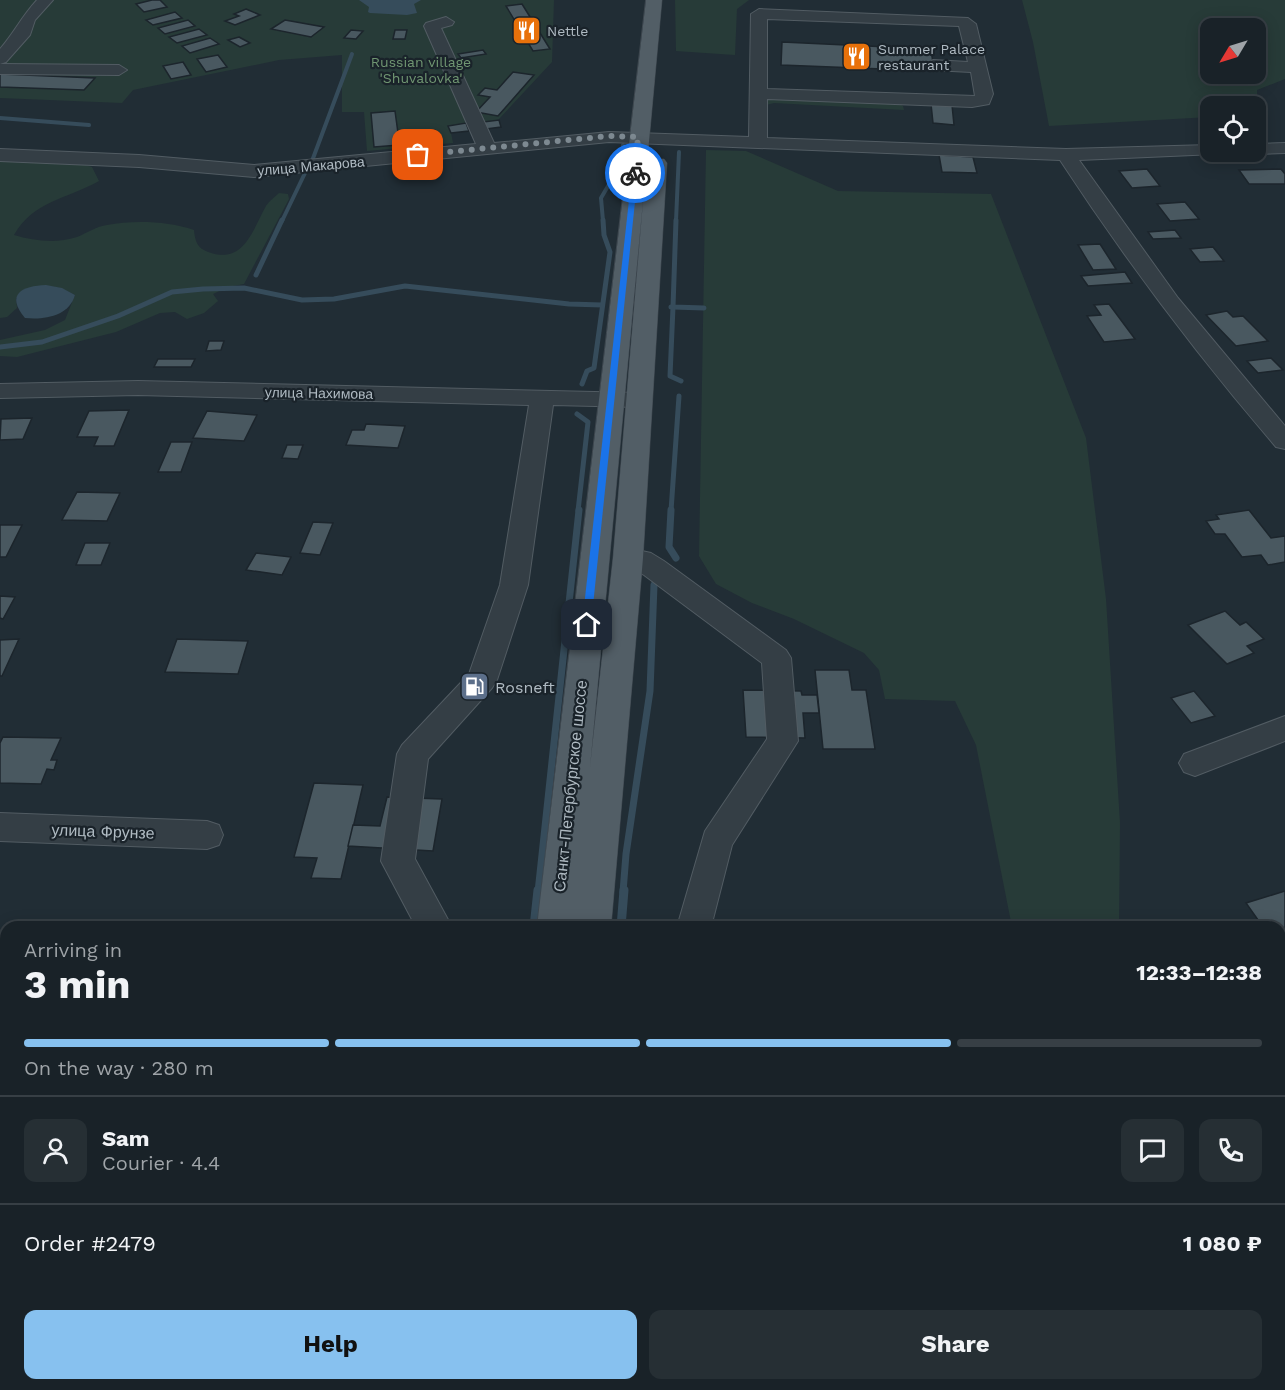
<!DOCTYPE html>
<meta charset="utf-8">
<style>
:root{--surface:#192228;--page:#262f34;--text:#f1f3f6;--muted:#9fa4a8;--line:#373f45;--accent:#87c1ef}
body{margin:0;font-family:"Work Sans",sans-serif;background:var(--page);color:var(--text);height:100vh;display:flex;flex-direction:column;font-size:22px;white-space:nowrap}
*{box-sizing:border-box;margin:0}
p{font-size:20px;color:var(--muted)}
.icon{flex:none;width:33px;height:33px;fill:none;stroke:currentColor;stroke-width:2;stroke-linecap:round;stroke-linejoin:round}
.map{position:relative;flex:1;overflow:hidden}
.panel{position:absolute;left:0px;top:921px;width:1286px;height:470px;display:flex;flex-direction:column;background:var(--surface);border-radius:18px 18px 0 0;box-shadow:0 3px 15px #0003,0 0 0 2px var(--line)}
.panel>*{flex:none}
.needle{width:39px;rotate:232deg}
.fabs{position:absolute;left:1200px;top:18px;display:grid;gap:12px}
.fabs a{display:grid;place-items:center;width:66px;height:66px;border-radius:12px;background:var(--surface);box-shadow:0 3px 15px #0003,0 0 0 2px var(--line);font-size:30px}
.pin{position:absolute;display:grid;place-items:center;width:51px;height:51px;color:#fff;margin:-26px;border-radius:12px;box-shadow:0 3px 9px #0006}
.courier{position:absolute;display:grid;place-items:center;width:60px;height:60px;margin:-30px;border:4px solid #1a73e8;border-radius:50%;background:#fff;color:#222;box-shadow:0 2px 8px #0007}
.summary em{font-style:normal;font-weight:700}
.summary div{display:flex;flex-direction:column-reverse}
.summary{display:flex;align-items:center;justify-content:space-between;height:102px;padding:0 24px}
h1{font-size:39px;font-weight:700;line-height:45px}
.bar{display:grid;grid-template-columns:repeat(4,1fr);gap:9px 6px;align-content:center;height:72px;padding:0 24px}
.bar i{height:8px;border-radius:4px;background:var(--line)}
.bar .active{background:var(--accent)}
.bar p{grid-column:span 4}
.line{display:flex;align-items:center;gap:15px;padding:0 24px;border-top:2px solid var(--line)}
.line div{flex:1}
.round{display:grid;place-items:center;flex:none;width:63px;height:63px;border-radius:12px;background:var(--page)}
.cta{display:flex;gap:12px;margin-top:auto;padding:12px 24px}
.cta a{flex:1;height:69px;border-radius:12px;background:var(--accent);color:#111;font-size:24px;font-weight:700;line-height:69px;text-align:center}
.cta a+a{background:var(--page);color:var(--text)}
.map>svg:first-child{display:block}
.green{fill:#273b38;fill-rule:evenodd}
.water{fill:#364c5b}
.lines{fill:none;stroke-linecap:round;stroke-linejoin:round}
.stream-far3{stroke:#364c5b;stroke-width:4}
.stream-far2{stroke:#364c5b;stroke-width:5}
.stream-far1{stroke:#364c5b;stroke-width:7}
.stream{stroke:#364c5b;stroke-width:9}
.building{fill:#495860;stroke:#1c252c;stroke-width:1.5}
.minor-casing{stroke:#525c63;stroke-width:2}
.major-casing{stroke:#3e474f;stroke-width:1}
.minor{fill:#343e45;fill-rule:evenodd}
.major{fill:#525e66;fill-rule:evenodd}
.route{fill:#1a73e8}
.done{stroke:#7d8991;stroke-width:6;stroke-dasharray:0 10.8}
.labels{text-anchor:middle;stroke-width:4.5;stroke-linejoin:round;paint-order:stroke}
.far-poi-label{font-size:14px;fill:#afbac2;stroke:#1a232a;text-anchor:start}
.far-park-label{font-size:14px;fill:#709672;stroke:#1a232a}
.far-street-label{font-size:14px;fill:#afbac2;stroke:#1a232a}
.poi-label{font-size:16px;fill:#afbac2;stroke:#1a232a;text-anchor:start}
.street-label{font-size:16px;fill:#afbac2;stroke:#1a232a}
</style>
<div class="map">
<svg width="1285" height="1390" viewBox="0 0 1285 1390">
<rect width="100%" height="100%" fill="#212d35"/>
<g class="green">
<polygon points="0,0 554,0 552,62 499,119 501,127 451,133 453,143 367,151 364,112 342,112 342,55 279,60 133,90 122,103 0,98"/>
<polygon points="675,0 749,0 737,9 735,55 676,51"/>
<path d="M 1022,0 L 1285,0 L 1285,79 L 1257,90 L 1257,114 L 1256,106 L 1210,106 L 1210,117 L 1049,126 L 1033,42 ZM 1210,28 L 1256,28 L 1256,74 L 1210,74 Z"/>
<polygon points="769,99 900,104 903,106 904,110 774,103 766,105 766,100"/>
<polygon points="706,150 746,151 838,191 991,194 1086,438 1106,599 1120,823 1119,927 1012,927 976,745 955,701 885,699 879,670 864,653 794,619 752,603 716,584 699,556"/>
<path d="M 0,158 L 79,163 L 92,167 L 99,181 C 67,199 33,201 14,235 C 34,241 56,244 77,237 C 87,233 97,226 107,225 C 134,220 168,221 194,230 C 195,241 197,248 208,252 C 244,265 252,231 266,206 C 269,201 275,197 279,193 L 288,194 L 289,199 L 244,284 L 228,287 L 213,294 L 218,301 L 204,313 L 187,319 L 175,312 L 160,313 L 116,332 L 17,357 L 0,356 L 0,340 L 45,330 L 65,320 L 75,295 C 49,280 41,287 16,298 L 17,308 L 7,317 L 0,318 Z"/>
</g>
<g class="water">
<polygon points="359,0 421,0 414,4 417,13 407,15 370,13 368,12 369,7"/>
<path d="M 46,285 L 62,288 L 75,295 C 69,316 45,320 25,318 C 5,294 22,286 46,285 Z"/>
</g>
<g class="lines">
<g class="stream-far3">
<polyline points="0,118 89,125"/>
<polyline points="312,161 352,54"/>
<polyline points="282,221 305,173"/>
<polyline points="603,221 601,198 621,164 623,145"/>
<polyline points="676,221 679,152"/>
</g>
<g class="stream-far2">
<polyline points="676,220 673,307 704,308"/>
<polyline points="256,275 282,220"/>
<polyline points="671,307 673,307 670,376 681,381"/>
<polyline points="0,347 42,342 118,316 172,292 203,289 244,288 302,300 334,299 405,286 569,304 602,305"/>
<polyline points="582,384 587,371 594,368 610,252 604,235 603,220"/>
<polyline points="577,414 588,422 578,511"/>
<polyline points="671,511 679,396"/>
</g>
<g class="stream-far1">
<polyline points="671,510 669,547 676,558"/>
<polyline points="538,892 579,510"/>
<polyline points="623,892 626,854 650,691 654,585"/>
</g>
<g class="stream">
<polyline points="534,927 538,890"/>
<polyline points="621,927 624,890"/>
<polyline points="0,1039 6,1043"/>
</g>
</g>
<g class="building">
<polygon points="152,0 160,0 167,7 144,12 136,4"/>
<polygon points="522,4 550,49 533,51 506,6"/>
<polygon points="246,9 260,15 235,25 225,21 239,16 234,14"/>
<polygon points="175,12 182,18 153,25 146,20"/>
<polygon points="188,20 195,26 165,34 158,28"/>
<polygon points="285,20 324,27 311,37 271,29"/>
<polygon points="199,29 207,35 177,43 169,37"/>
<polygon points="351,30 363,31 356,39 344,38"/>
<polygon points="395,30 407,30 405,39 393,39"/>
<polygon points="239,37 250,43 240,47 228,40"/>
<polygon points="210,38 219,44 190,53 182,46"/>
<polygon points="782,42 931,49 934,71 781,65"/>
<polygon points="483,50 486,54 461,58 458,54"/>
<polygon points="218,55 227,67 206,72 197,59"/>
<polygon points="183,62 191,75 171,79 163,66"/>
<polygon points="513,72 534,75 498,116 476,112 490,97 478,95 485,88 497,90"/>
<polygon points="0,74 95,78 84,90 0,87"/>
<polygon points="931,104 952,105 954,125 933,123"/>
<polygon points="395,111 398,133 435,130 437,142 374,147 371,113"/>
<polygon points="499,120 501,127 486,129 483,122"/>
<polygon points="466,123 469,131 451,133 448,126"/>
<polygon points="939,155 973,157 977,173 942,172"/>
<polygon points="1147,169 1160,186 1132,188 1119,171"/>
<polygon points="1281,169 1285,174 1285,184 1249,184 1239,170"/>
<polygon points="1185,202 1199,219 1170,221 1157,204"/>
<polygon points="1175,230 1181,238 1153,239 1148,232"/>
<polygon points="1100,244 1116,269 1093,270 1078,245"/>
<polygon points="1213,247 1224,261 1200,262 1190,249"/>
<polygon points="1125,272 1132,283 1088,286 1081,276"/>
<polygon points="1109,304 1135,339 1104,342 1087,316 1101,315 1094,305"/>
<polygon points="1227,311 1233,317 1243,316 1268,341 1236,346 1206,315"/>
<polygon points="209,341 224,341 221,350 206,351"/>
<polygon points="1271,358 1283,370 1258,373 1247,361"/>
<polygon points="158,359 195,359 191,367 154,367"/>
<polygon points="129,410 114,446 94,446 98,437 77,437 89,411"/>
<polygon points="207,411 257,415 244,441 193,438"/>
<polygon points="32,418 23,439 0,440 1,419"/>
<polygon points="366,424 405,426 398,448 346,445 352,430 364,430"/>
<polygon points="171,442 192,442 181,472 158,472"/>
<polygon points="287,445 303,445 298,459 282,458"/>
<polygon points="77,492 120,493 107,521 62,520"/>
<polygon points="1249,510 1271,538 1285,536 1285,562 1268,565 1261,555 1242,557 1225,534 1215,534 1206,521 1219,519 1216,515"/>
<polygon points="313,522 333,523 320,555 300,553"/>
<polygon points="0,525 22,525 6,557 0,557"/>
<polygon points="85,543 110,543 101,565 76,565"/>
<polygon points="256,553 291,557 282,575 246,570"/>
<polygon points="0,596 15,597 3,619 0,618"/>
<polygon points="1225,611 1240,625 1246,622 1264,639 1247,646 1254,653 1227,664 1188,625"/>
<polygon points="19,639 2,676 0,676 0,640"/>
<polygon points="177,639 248,641 238,674 165,672"/>
<polygon points="815,670 849,670 852,690 866,690 875,749 823,749"/>
<polygon points="743,690 801,691 802,695 817,695 819,713 803,713 805,738 746,737"/>
<polygon points="1194,691 1215,716 1191,723 1171,698"/>
<polygon points="3,737 61,738 51,760 57,760 54,770 47,769 41,784 0,783 0,743"/>
<polygon points="314,783 363,785 341,879 311,878 317,858 294,857"/>
<polygon points="387,797 442,799 433,851 348,846 353,825 380,826"/>
<polygon points="1285,891 1285,945 1280,947 1280,927 1263,927 1246,903"/>
<polygon points="788,1384 1005,1384 1006,1390 789,1390"/>
</g>
<g class="lines">
<defs>
<g id="minor">
<path d="M 37,0 L 53,0 L 35,20 L 30,35 L 6,62 L 0,64 L 0,49 C 14,33 22,16 37,0 Z"/>
<path d="M 759,9 L 968,18 L 976,24 L 993,94 L 989,104 L 972,107 L 767,99 L 767,138 L 1066,149 L 1210,145 L 1210,152 L 1218,152 L 1216,154 L 1079,160 L 1178,298 L 1285,426 L 1285,449 L 1276,447 C 1198,356 1126,261 1060,160 L 609,142 L 254,177 L 139,167 L 0,161 L 0,149 L 139,155 L 254,165 L 476,144 L 424,26 L 426,23 L 446,17 L 454,22 L 452,25 L 441,28 L 494,143 L 609,132 L 749,137 L 751,14 ZM 767,19 L 959,26 L 968,62 L 933,60 L 925,65 L 933,70 L 971,72 L 975,96 L 767,89 Z"/>
<polygon points="0,64 119,65 127,70 119,75 0,74"/>
<polygon points="1285,143 1285,153 1256,154 1249,152 1256,152 1256,144"/>
<polygon points="138,381 638,393 646,395 650,400 646,405 638,407 553,405 528,585 497,680 492,688 428,759 415,859 452,927 416,927 381,861 397,754 402,745 469,674 500,585 529,405 138,395 0,398 0,384"/>
<polygon points="628,548 651,553 664,561 786,650 791,658 798,741 732,845 711,927 677,927 705,831 767,739 762,663 644,575 634,569 618,565 614,558 618,551"/>
<polygon points="1285,716 1285,741 1195,776 1184,772 1179,763 1184,754"/>
<polygon points="0,813 207,821 219,825 223,835 219,845 207,849 0,841"/>
<rect x="647" y="1384" width="44" height="6"/>
</g>
<g id="major">
<path d="M 646,0 L 662,0 L 647,163 L 650,159 L 664,159 L 667,163 L 643,558 L 611,927 L 537,927 ZM 644,190 L 613,558 L 590,767 Z"/>
<polygon points="483,1384 572,1384 572,1390 482,1390"/>
</g>
</defs>
<use href="#minor" class="minor-casing"/>
<use href="#major" class="major-casing"/>
<use href="#minor" class="minor"/>
<use href="#major" class="major"/>
</g>
<polygon class="route" points="635,171 638,173 591,625 587,629 582,625 632,173"/>
<g class="lines">
<polyline class="done" points="418,155 609,136 638,137 635,173"/>
</g>
<defs>
<symbol id="restaurant-square" viewBox="-11 -11 22 22"><rect x="-9" y="-9" width="18" height="18" rx="4" fill="#e8710a" stroke="#1a232a"/><path d="M-5-6h1v4h1v-4h1v4h1v-4h1v5L-1.5 .5V6h-2V.5L-5-1ZM5-6V6H3V1.5H1.5Q1.5-4 5-6Z" fill="#fff"/></symbol>
<symbol id="fuel-square" viewBox="-11 -11 22 22"><rect x="-9" y="-9" width="18" height="18" rx="4" fill="#5c6f8a" stroke="#1a232a"/><path d="M-5.5-6h7V0h2V4h1.3V-2.5L3-4.5l.8-.8L6-3V5H2.5V1h-1V6h-7ZM-4.2-4.7v3.2H.2V-4.7Z" fill="#fff"/></symbol>
</defs>
<g fill-rule="evenodd">
<use href="#restaurant-square" x="510" y="14" width="33" height="33"/>
<use href="#restaurant-square" x="840" y="40" width="33" height="33"/>
<use href="#fuel-square" x="458" y="670" width="33" height="33"/>
</g>
<g class="labels">
<g class="far-poi-label">
<text x="547" y="36">Nettle</text>
<text x="878" y="54">Summer Palace<tspan x="878" dy="16">restaurant</tspan></text>
</g>
<g class="far-park-label">
<text x="421" y="67">Russian village<tspan x="421" dy="16">'Shuvalovka'</tspan></text>
</g>
<g class="far-street-label">
<text transform="translate(311 166) rotate(-5)" y="5">улица Макарова</text>
<text transform="translate(319 393) rotate(1)" y="5">улица Нахимова</text>
</g>
<g class="poi-label">
<text x="495" y="693">Rosneft</text>
</g>
<g class="street-label">
<text transform="translate(570 786) rotate(-84)" y="6">Санкт-Петербургское шоссе</text>
<text transform="translate(103 831) rotate(2)" y="6">улица Фрунзе</text>
</g>
</g>
</svg>
<div class="fabs">
<a><svg class="needle" viewBox="-14 -14 28 28"><path d="M0-13l5 13h-10z" fill="#e53935"/><path d="M0 13l5-13h-10z" fill="#9fa4a8"/></svg></a>
<a><svg class="icon" aria-label="locate" viewBox="0 0 24 24"><circle cx="12" cy="12" r="6"/><path d="M12 2v4M12 18v4M2 12h4M18 12h4"/></svg></a>
</div>
<div class="pin" style="left:418px;top:155px;background:#ea580c"><svg class="icon" aria-label="bag" viewBox="0 0 24 24"><path d="M5 8h14l-1 12H6zM9 8a3 3 0 0 1 6 0"/></svg></div>
<div class="pin" style="left:587px;top:625px;background:#1f2937"><svg class="icon" aria-label="home" viewBox="0 0 24 24"><path d="M3 11l9-7 9 7M6 9v11h12V9"/></svg></div>
<div class="courier" style="left:635px;top:173px"><svg class="icon" aria-label="bike" viewBox="0 0 24 24"><circle cx="6" cy="16" r="4"/><circle cx="18" cy="16" r="4"/><path d="M6 16l4-8h5l3 8M10 8l3 8H6M13 5h3"/></svg></div>
<section class="panel">
<div class="summary"><div><h1>3 min</h1><p>Arriving in</p></div><em>12:33–12:38</em></div>
<div class="bar"><i class="active"></i><i class="active"></i><i class="active"></i><i></i><p>On the way · 280 m</p></div>
<div class="line" style="height:108px"><a class="round"><svg class="icon" aria-label="person" viewBox="0 0 24 24"><circle cx="12" cy="8" r="4"/><path d="M4 21q1-7 8-7t8 7"/></svg></a><div><b>Sam</b><p>Courier · 4.4</p></div><a class="round"><svg class="icon" aria-label="chat" viewBox="0 0 24 24"><path d="M4 5h16v11H9l-5 4z"/></svg></a><a class="round"><svg class="icon" aria-label="phone" viewBox="0 0 24 24"><path d="M5 4h4l2 5-3 2q2 4 5 5l2-3 5 2v4C11 20 4 13 5 4z"/></svg></a></div>
<div class="line" style="height:78px"><div>Order #2479</div><b>1 080 ₽</b></div>
<div class="cta"><a>Help</a><a>Share</a></div>
</section>
</div>
